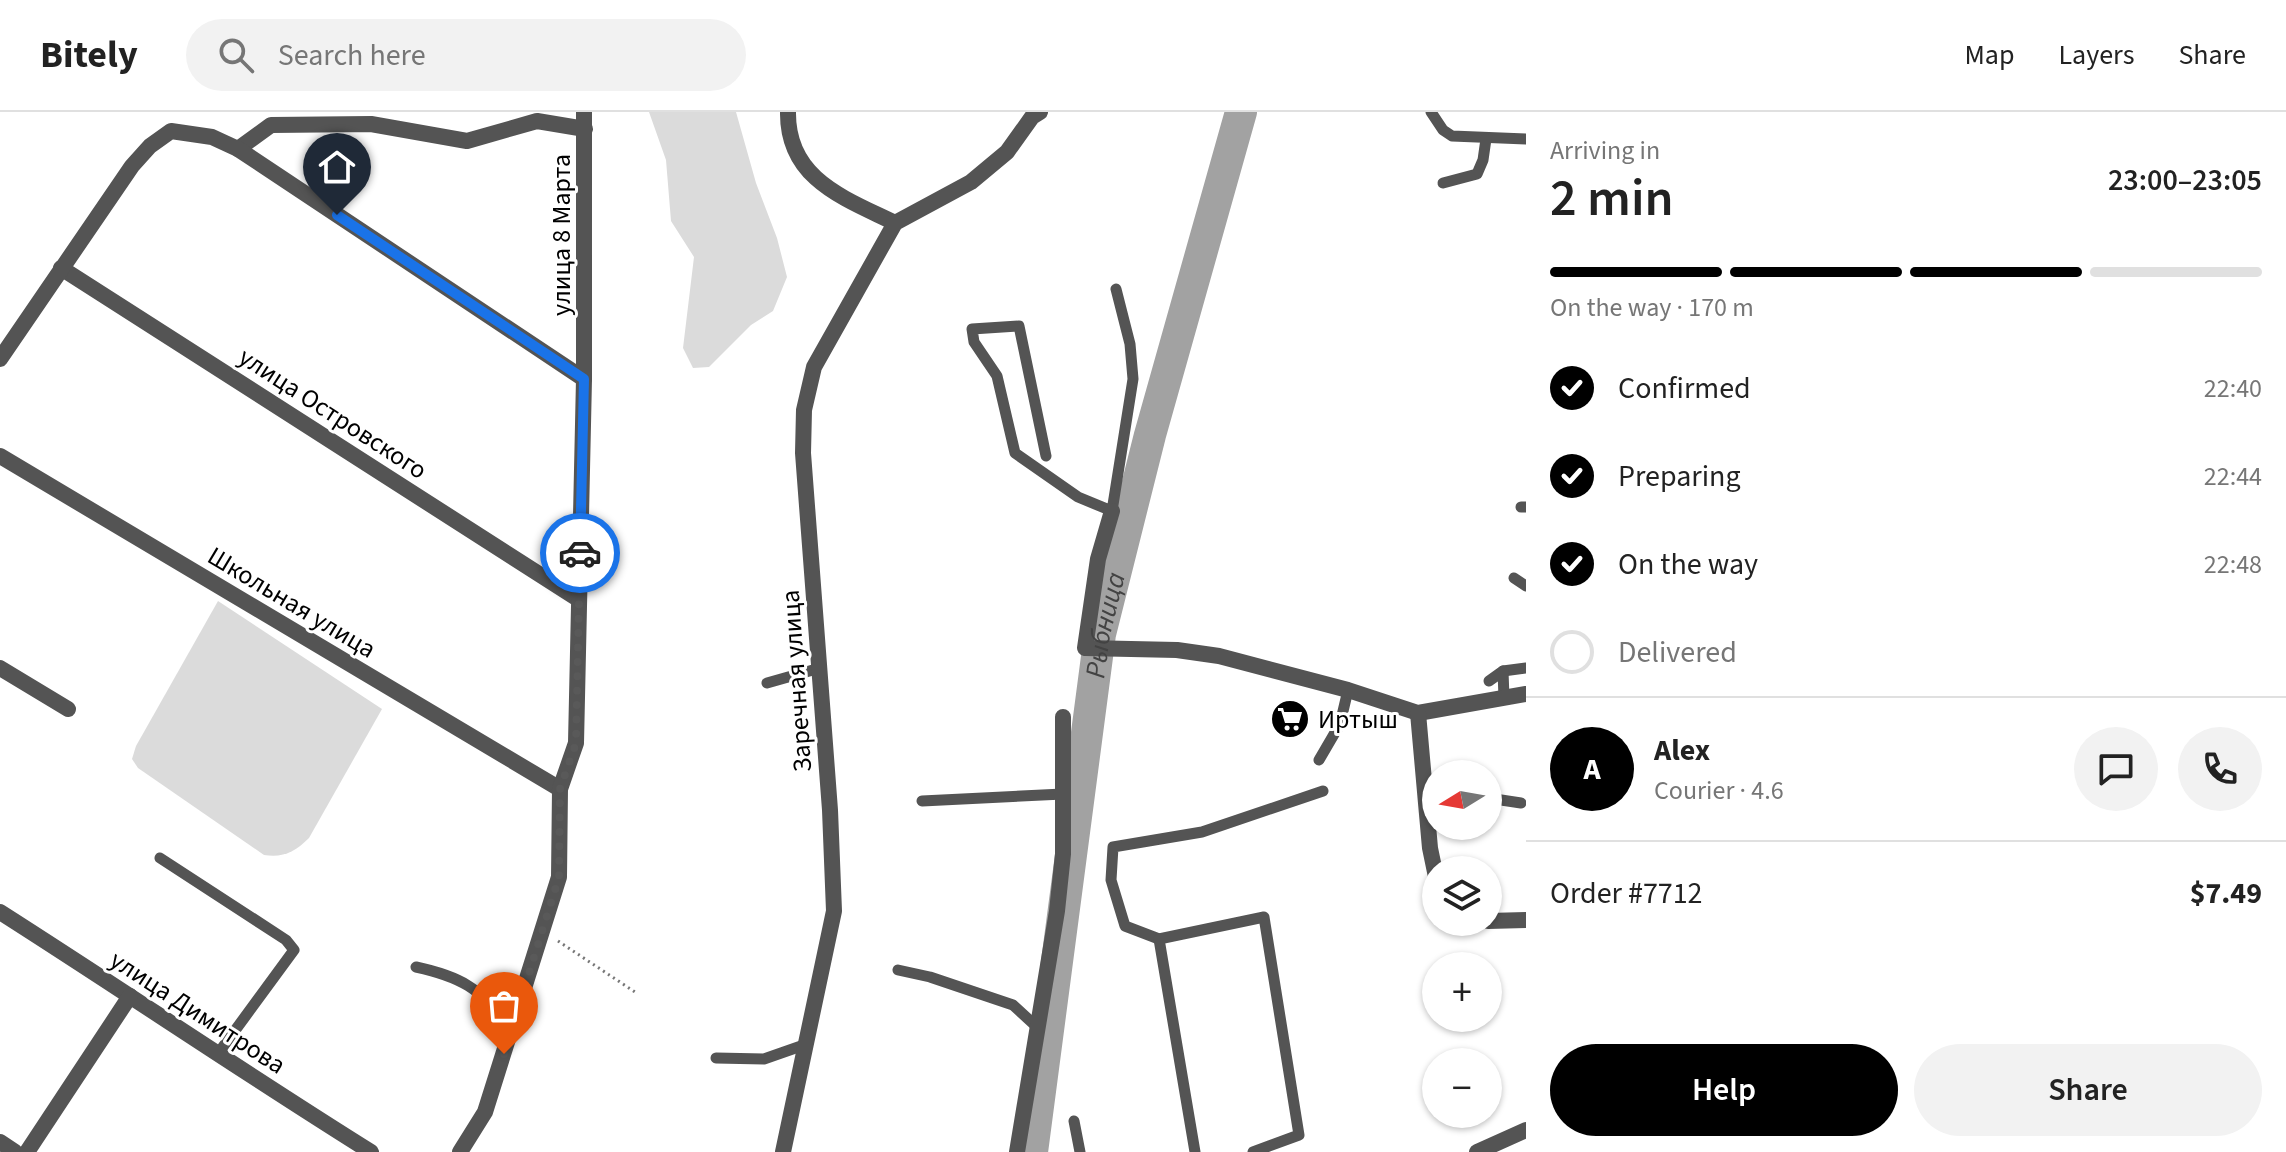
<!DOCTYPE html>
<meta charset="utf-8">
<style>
:root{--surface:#fff;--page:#f2f2f2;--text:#222;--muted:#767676;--line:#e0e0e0;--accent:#000}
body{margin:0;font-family:"Source Sans 3",sans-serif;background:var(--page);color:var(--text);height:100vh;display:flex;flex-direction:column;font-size:30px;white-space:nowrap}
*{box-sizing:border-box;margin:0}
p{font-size:26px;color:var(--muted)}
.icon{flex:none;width:44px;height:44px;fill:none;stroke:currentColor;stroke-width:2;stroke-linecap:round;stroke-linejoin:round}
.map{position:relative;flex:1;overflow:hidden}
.details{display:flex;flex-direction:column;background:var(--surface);width:760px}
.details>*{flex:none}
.needle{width:52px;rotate:259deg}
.controls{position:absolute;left:1422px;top:648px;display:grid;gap:16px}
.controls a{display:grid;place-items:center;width:80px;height:80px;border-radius:50%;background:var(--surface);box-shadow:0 2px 6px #0004;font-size:40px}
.pin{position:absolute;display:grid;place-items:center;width:68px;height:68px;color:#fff;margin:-82px -34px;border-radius:50% 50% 50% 0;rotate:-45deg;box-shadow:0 0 8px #0007}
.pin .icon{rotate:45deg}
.courier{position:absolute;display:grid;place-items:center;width:80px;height:80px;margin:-40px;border:6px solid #1a73e8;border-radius:50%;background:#fff;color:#222;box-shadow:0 2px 10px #0007}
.head em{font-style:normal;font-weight:600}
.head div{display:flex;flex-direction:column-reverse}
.head{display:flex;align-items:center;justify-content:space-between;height:136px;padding:0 24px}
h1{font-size:52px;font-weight:600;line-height:60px}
.bar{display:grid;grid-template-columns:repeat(4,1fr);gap:12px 8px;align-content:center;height:96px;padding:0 24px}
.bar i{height:10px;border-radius:6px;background:var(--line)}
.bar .active{background:var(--accent)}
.bar p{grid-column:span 4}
.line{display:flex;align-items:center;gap:20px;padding:0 24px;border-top:2px solid var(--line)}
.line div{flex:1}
.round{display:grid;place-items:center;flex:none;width:84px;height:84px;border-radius:42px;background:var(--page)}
ol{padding:0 24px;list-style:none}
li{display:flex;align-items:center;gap:24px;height:88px}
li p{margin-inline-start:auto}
li .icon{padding:8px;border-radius:50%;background:var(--accent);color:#fff;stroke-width:4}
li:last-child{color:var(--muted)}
li i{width:44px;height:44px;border:4px solid var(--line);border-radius:50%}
.action{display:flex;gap:16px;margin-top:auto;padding:16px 24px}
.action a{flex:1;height:92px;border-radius:48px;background:var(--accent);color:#fff;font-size:32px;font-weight:600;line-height:92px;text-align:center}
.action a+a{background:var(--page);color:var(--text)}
header{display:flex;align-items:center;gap:48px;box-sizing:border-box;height:112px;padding:0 40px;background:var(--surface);border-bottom:2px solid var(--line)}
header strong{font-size:38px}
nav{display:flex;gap:44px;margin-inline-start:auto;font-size:28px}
.search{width:560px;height:72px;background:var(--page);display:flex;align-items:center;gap:20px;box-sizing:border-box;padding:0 28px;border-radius:44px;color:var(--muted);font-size:30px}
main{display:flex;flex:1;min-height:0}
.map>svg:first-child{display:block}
.green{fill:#dbdbdb}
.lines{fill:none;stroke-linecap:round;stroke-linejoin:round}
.river{stroke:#a2a2a2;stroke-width:32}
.path{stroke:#767676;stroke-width:3;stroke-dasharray:2 4;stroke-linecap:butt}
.lane{stroke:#545454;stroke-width:11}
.street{stroke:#545454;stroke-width:16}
.done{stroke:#595959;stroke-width:8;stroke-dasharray:0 14.4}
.route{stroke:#1a73e8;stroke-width:10}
.labels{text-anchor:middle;stroke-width:6;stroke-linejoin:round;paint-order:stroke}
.street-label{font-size:26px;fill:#000;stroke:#fff}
.poi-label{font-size:26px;fill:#000;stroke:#fff;text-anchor:start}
.water-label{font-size:28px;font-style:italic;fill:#434343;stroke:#fff}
</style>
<header>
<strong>Bitely</strong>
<div class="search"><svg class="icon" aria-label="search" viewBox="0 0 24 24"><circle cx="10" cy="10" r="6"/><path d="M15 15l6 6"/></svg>Search here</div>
<nav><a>Map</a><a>Layers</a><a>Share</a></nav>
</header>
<main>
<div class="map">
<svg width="1526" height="1040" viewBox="0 0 1526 1040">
<rect width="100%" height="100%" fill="#fff"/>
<g class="green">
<polygon points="649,0 736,0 756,71 777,126 787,165 773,199 751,213 709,255 693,256 683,236 694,145 671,109 666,48"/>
<path d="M 218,489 L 382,597 L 309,726 C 295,740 283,746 264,743 L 138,656 L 132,647 L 136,634 Z"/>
</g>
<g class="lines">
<path class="river" id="s1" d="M 1032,1040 L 1100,522 L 1150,323 L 1241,0"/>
<polyline class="path" points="558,829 635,880"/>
<g class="lane">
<polyline points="1431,0 1443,18 1452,24 1526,27"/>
<polyline points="1443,71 1477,62 1483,48 1486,27"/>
<polyline points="1046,344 1019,214 972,217 974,230 997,264 1015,341 1078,385 1112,399 1133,267 1130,232 1116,177"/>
<polyline points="1521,395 1526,395"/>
<polyline points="1514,466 1526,474"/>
<polyline points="1503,559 1526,556"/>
<polyline points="1489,569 1503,559 1504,586"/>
<polyline points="767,571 820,556"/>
<polyline points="1319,648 1340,612 1348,578"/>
<polyline points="1488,686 1521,691"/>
<polyline points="922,689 1063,682"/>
<polyline points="160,746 286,828 294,838 217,943"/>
<polyline points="1159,827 1125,814 1111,768 1113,735 1202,720 1323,679"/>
<path d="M 416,855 C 467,866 477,878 513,913"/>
<polyline points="898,858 930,865 1013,893 1038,916"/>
<polyline points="716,946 764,947 804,933"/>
<polyline points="1074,1009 1080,1040"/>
<polyline points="1195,1040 1159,827 1264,805 1299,1023 1253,1040"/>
</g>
<g class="street">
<path d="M 788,0 C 787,67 844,86 895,111"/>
<polyline points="238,37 271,13 371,12 467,29 537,9 585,17"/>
<polyline points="61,156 578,487"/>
<polyline points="0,247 132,54 150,34 171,19 212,25 238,37 584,267"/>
<polyline points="0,344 560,677"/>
<polyline points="1112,399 1098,447 1085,536 1177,538 1219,544 1348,578 1418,601 1526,582"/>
<polyline points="0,556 68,597"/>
<polyline points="1418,601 1430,736 1436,765"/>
<path d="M 0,800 C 124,879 246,962 371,1040"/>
<polyline points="1488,809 1526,808"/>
<polyline points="0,1030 15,1040"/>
<polyline points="27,1040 130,884"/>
<polyline points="460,1040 485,1000 559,765 560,677 576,631 584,267 584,0"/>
<polyline points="783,1040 834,799 830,698 803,341 804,298 814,255 895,111 971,70 1007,40 1032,5 1040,0"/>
<polyline points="1017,1040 1057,799 1063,742 1063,605"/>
<polyline points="1477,1040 1526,1018"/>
</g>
</g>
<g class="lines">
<polyline class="done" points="504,942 559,765 560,677 576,631 580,441"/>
<polyline class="route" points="337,103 584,267 580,441"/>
</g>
<defs>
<symbol id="supermarket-disc" viewBox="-11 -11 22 22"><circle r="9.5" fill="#000" stroke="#fff"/><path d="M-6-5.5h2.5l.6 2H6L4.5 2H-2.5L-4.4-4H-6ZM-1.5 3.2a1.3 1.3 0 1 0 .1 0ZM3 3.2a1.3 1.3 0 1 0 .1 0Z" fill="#fff"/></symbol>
</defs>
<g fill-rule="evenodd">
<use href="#supermarket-disc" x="1268" y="585" width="44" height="44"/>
</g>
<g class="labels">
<g class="street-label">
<text transform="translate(561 123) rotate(-90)" y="9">улица 8 Марта</text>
<text transform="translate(333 301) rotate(33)" y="9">улица Островского</text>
<text transform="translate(292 490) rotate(31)" y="9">Школьная улица</text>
<text transform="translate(796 569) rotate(-94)" y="9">Заречная улица</text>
<text transform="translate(198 900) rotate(33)" y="9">улица Димитрова</text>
</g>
<g class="poi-label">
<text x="1318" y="616">Иртыш</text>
</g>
<g class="water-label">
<text dy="10" stroke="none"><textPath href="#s1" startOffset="532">Рыбница</textPath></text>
</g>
</g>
</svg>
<div class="controls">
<a><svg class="needle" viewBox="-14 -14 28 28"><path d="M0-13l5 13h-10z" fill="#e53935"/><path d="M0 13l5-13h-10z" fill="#767676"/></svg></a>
<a><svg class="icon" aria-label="layers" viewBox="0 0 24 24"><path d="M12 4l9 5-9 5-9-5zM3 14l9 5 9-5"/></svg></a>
<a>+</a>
<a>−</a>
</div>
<div class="pin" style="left:504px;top:942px;background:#ea580c"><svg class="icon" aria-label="bag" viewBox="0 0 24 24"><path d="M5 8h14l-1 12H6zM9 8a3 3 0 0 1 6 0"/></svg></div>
<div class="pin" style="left:337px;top:103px;background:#1f2937"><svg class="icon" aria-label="home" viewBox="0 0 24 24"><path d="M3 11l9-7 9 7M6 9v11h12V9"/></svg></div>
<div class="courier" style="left:580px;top:441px"><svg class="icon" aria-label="car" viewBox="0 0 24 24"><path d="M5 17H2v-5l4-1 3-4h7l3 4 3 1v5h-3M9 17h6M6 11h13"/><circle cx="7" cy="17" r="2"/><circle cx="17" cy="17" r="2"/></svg></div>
</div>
<section class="details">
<div class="head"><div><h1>2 min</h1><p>Arriving in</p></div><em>23:00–23:05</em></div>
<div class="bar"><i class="active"></i><i class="active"></i><i class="active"></i><i></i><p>On the way · 170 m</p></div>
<ol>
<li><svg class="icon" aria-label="check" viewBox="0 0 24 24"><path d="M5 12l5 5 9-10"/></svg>Confirmed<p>22:40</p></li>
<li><svg class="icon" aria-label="check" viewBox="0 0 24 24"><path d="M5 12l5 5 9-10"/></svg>Preparing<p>22:44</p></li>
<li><svg class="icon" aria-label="check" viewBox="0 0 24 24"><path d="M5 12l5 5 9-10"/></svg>On the way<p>22:48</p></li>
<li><i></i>Delivered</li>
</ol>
<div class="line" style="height:144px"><b class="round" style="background:var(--accent);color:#fff">A</b><div><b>Alex</b><p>Courier · 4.6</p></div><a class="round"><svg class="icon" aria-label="chat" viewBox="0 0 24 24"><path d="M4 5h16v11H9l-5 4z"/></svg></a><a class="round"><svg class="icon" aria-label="phone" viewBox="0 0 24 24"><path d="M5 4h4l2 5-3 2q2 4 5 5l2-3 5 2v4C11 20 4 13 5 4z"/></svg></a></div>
<div class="line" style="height:104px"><div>Order #7712</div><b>$7.49</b></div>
<div class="action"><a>Help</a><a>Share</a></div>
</section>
</main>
